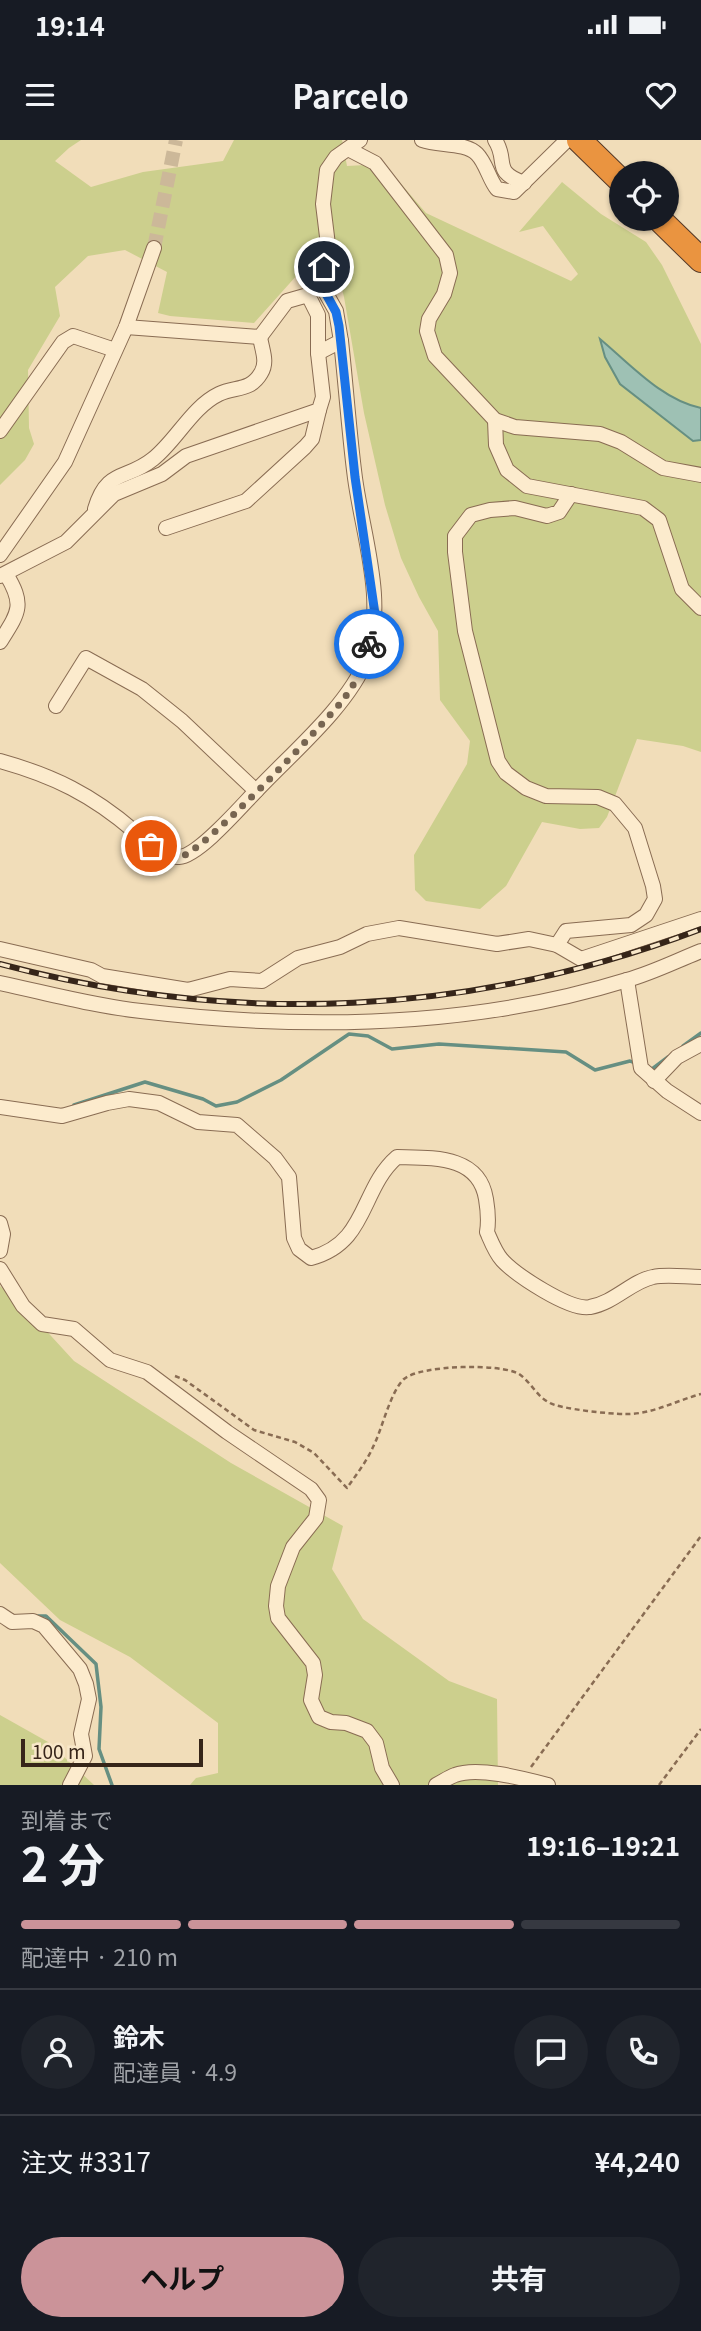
<!DOCTYPE html>
<html lang="ja">
<meta charset="utf-8">
<style>
:root{--surface:#171b24;--page:#20242c;--text:#f1f3f6;--muted:#9ea1a6;--line:#363941;--accent:#cb9399}
body{margin:0;font-family:Georgia,"Noto Sans JP",serif;background:var(--page);color:var(--text);height:100vh;display:flex;flex-direction:column;font-size:26px;white-space:nowrap}
*{box-sizing:border-box;margin:0}
p{font-size:23px;color:var(--muted)}
.icon{flex:none;width:38px;height:38px;fill:none;stroke:currentColor;stroke-width:2;stroke-linecap:round;stroke-linejoin:round}
.map{position:relative;height:1645px;overflow:hidden}
.details{display:flex;flex-direction:column;background:var(--surface);flex:1}
.details>*{flex:none}
.fabs{position:absolute;left:609px;top:21px;display:grid;gap:14px}
.fabs a{display:grid;place-items:center;width:70px;height:70px;border-radius:50%;background:var(--surface);box-shadow:0 2px 5px #0004;font-size:35px}
.scale{position:absolute;left:21px;bottom:18px;width:182px;box-sizing:border-box;padding-left:7px;border:4px solid #362519;border-top:0;font-size:19px;line-height:24px;white-space:nowrap;color:#362519;-webkit-text-stroke:5px #f8e7c9;paint-order:stroke}
.pin{position:absolute;display:grid;place-items:center;width:60px;height:60px;color:#fff;margin:-30px;border:4px solid #fff;border-radius:50%;box-shadow:0 2px 7px #0007}
.courier{position:absolute;display:grid;place-items:center;width:70px;height:70px;margin:-35px;border:5px solid #1a73e8;border-radius:50%;background:#fff;color:#222;box-shadow:0 2px 9px #0007}
.head em{font-style:normal;font-weight:700}
.head div{display:flex;flex-direction:column-reverse}
.head{display:flex;align-items:center;justify-content:space-between;height:119px;padding:0 21px}
h1{font-size:46px;font-weight:700;line-height:52px}
.bar{display:grid;grid-template-columns:repeat(4,1fr);gap:10px 7px;align-content:center;height:84px;padding:0 21px}
.bar i{height:9px;border-radius:5px;background:var(--line)}
.bar .current{background:var(--accent)}
.bar p{grid-column:span 4}
.line{display:flex;align-items:center;gap:18px;padding:0 21px;border-top:2px solid var(--line)}
.line div{flex:1}
.round{display:grid;place-items:center;flex:none;width:74px;height:74px;border-radius:37px;background:var(--page)}
.action{display:flex;gap:14px;margin-top:auto;padding:14px 21px}
.action a{flex:1;height:80px;border-radius:42px;background:var(--accent);color:#111;font-size:28px;font-weight:700;line-height:80px;text-align:center}
.action a+a{background:var(--page);color:var(--text)}
.status{display:flex;justify-content:space-between;align-items:center;height:49px;padding:0 35px;background:var(--surface);direction:ltr}
.status svg{height:19px;fill:currentColor}
header{display:flex;justify-content:space-between;align-items:center;height:91px;padding:0 21px;background:var(--surface);font-size:32px;font-weight:700}
.map>svg:first-child{display:block}
.green{fill:#cccf8d}
.water{fill:#9ec1b4;stroke:#668f82;stroke-width:2}
.lines{fill:none;stroke-linecap:round;stroke-linejoin:round}
.stream{stroke:#668f82;stroke-width:3.5}
.minor-tunnel{stroke:#ccb899;stroke-width:14;stroke-dasharray:14 7;stroke-linecap:butt}
.minor-casing{stroke:#896c53;stroke-width:16}
.motorway-casing{stroke:#553a28;stroke-width:26}
.path{stroke:#896c53;stroke-width:2.5;stroke-dasharray:5 3.5;stroke-linecap:butt}
.minor{stroke:#fcebcd;stroke-width:14}
.motorway{stroke:#ea9440;stroke-width:24}
.rail-casing{stroke:#362519;stroke-width:6}
.rail{stroke:#f8e7c9;stroke-width:3.5;stroke-dasharray:10;stroke-linecap:butt}
.done{stroke:#776551;stroke-width:7;stroke-dasharray:0 12.6}
.route{stroke:#1a73e8;stroke-width:9}
</style>
<div class="status"><b>19:14</b><svg viewBox="0 0 49 12"><path d="M0 12V9h3v3zM5 12V6h3v6zM10 12V3h3v9zM15 12V0h3v12zM26 1h20v11H26zM47 4h2v5h-2z"/></svg></div>
<header><svg class="icon" aria-label="menu" viewBox="0 0 24 24"><path d="M4 6h16M4 12h16M4 18h16"/></svg>Parcelo<svg class="icon" aria-label="heart" viewBox="0 0 24 24"><path d="M12 20l-8-8c-3-5 5-10 8-4 3-6 11-1 8 4z"/></svg></header>
<div class="map">
<svg width="701" height="1645" viewBox="0 0 701 1645">
<rect width="100%" height="100%" fill="#f1ddb9"/>
<g class="green">
<polygon points="0,0 81,0 69,8 55,21 91,47 143,32 223,21 234,0 342,0 347,26 384,24 426,73 571,141 578,134 543,86 519,92 562,42 601,74 646,102 662,125 701,204 701,612 683,606 637,599 607,677 599,688 580,689 542,682 506,746 480,769 426,761 415,750 414,715 467,624 470,601 440,560 438,491 419,457 401,418 385,365 364,273 344,157 336,127 307,124 254,183 170,176 158,173 167,132 125,110 88,116 55,147 60,176 28,230 29,288 34,304 25,320 0,345"/>
<polygon points="0,1146 30,1173 74,1221 231,1323 343,1386 332,1429 363,1479 449,1541 497,1559 498,1645 190,1645 196,1638 218,1633 218,1583 130,1517 60,1480 0,1423"/>
<polygon points="0,1575 48,1602 94,1645 0,1645"/>
</g>
<path class="water" d="M 600,199 C 630,224 662,260 701,268 L 701,300 L 693,301 L 620,244 L 605,217 Z"/>
<g class="lines">
<g class="stream">
<polyline points="683,906 701,893"/>
<polyline points="648,927 652,929 668,917"/>
<polyline points="74,965 145,942 203,959 216,966 237,962 281,940 349,894 368,896 392,909 439,904 566,912 595,930 630,921 637,924"/>
<polyline points="38,1476 46,1476 96,1524 101,1567 99,1609 112,1645"/>
</g>
<polyline class="minor-tunnel" points="154,108 176,0"/>
<defs>
<g id="minor">
<path d="M 422,0 C 439,6 465,2 477,14 C 486,23 489,39 497,49 L 514,52 L 567,0"/>
<path d="M 495,0 C 509,21 491,31 524,43"/>
<polyline points="348,9 375,23 446,115 450,133 444,154 429,179 427,191 435,216 495,280 515,287 600,294 621,302 663,328 701,335"/>
<polyline points="318,213 341,201 336,171 319,141 329,113 323,64 327,30 336,17 360,0"/>
<polyline points="495,280 496,305 507,330 527,346 643,368 659,380 682,449 701,468"/>
<polyline points="0,291 63,202 73,196 115,210"/>
<path d="M 95,369 C 107,328 126,341 153,319 C 176,301 192,267 219,254 C 235,246 250,252 261,233 C 268,222 262,210 260,197"/>
<polyline points="166,388 246,361 305,307 312,299 319,270"/>
<polyline points="0,415 65,322 126,187 154,108"/>
<polyline points="0,436 66,402 114,354 162,334 186,316 319,270 323,257 318,213 318,175 308,155 287,161 260,197 126,187"/>
<path d="M 0,502 C 19,472 25,465 6,434"/>
<polyline points="56,566 86,518 142,549 182,581 256,651"/>
<path d="M 0,621 C 54,636 92,655 134,691 C 147,702 161,718 179,717 C 199,716 243,664 258,649 C 291,614 349,565 366,520 C 387,462 363,397 355,338 C 349,292 346,246 341,201"/>
<polyline points="557,805 566,791 631,785 646,775 655,759 653,746 635,688 615,664 598,657 546,656 526,648 506,633 498,621 465,491 455,412 455,396 471,375 490,370 515,368 547,376 559,372 571,354"/>
<polyline points="0,809 91,830 102,836 188,850 230,839 262,841 298,818 340,807 367,794 399,788 497,804 529,799 557,805 581,819 701,779"/>
<polyline points="627,840 641,928 667,951 701,973"/>
<path d="M 0,843 C 47,853 94,866 141,871 C 300,890 472,888 627,840 C 652,833 676,821 701,811"/>
<polyline points="654,941 677,917 701,904"/>
<path d="M 0,967 L 62,976 L 107,963 L 129,959 L 159,963 L 198,982 L 237,985 L 275,1018 L 289,1037 L 294,1098 L 299,1109 L 311,1118 C 368,1103 360,1049 397,1017 C 433,1018 479,1015 486,1059 C 488,1071 489,1080 487,1092 C 491,1101 495,1112 502,1120 C 516,1135 570,1171 590,1167 C 614,1163 632,1141 653,1137 C 667,1134 686,1137 701,1137"/>
<polyline points="0,1083 3,1094 0,1111"/>
<polyline points="0,1129 23,1166 42,1184 74,1189 110,1220 147,1232 227,1292 311,1349 319,1360 316,1378 293,1407 278,1446 276,1466 278,1478 313,1523 315,1535 311,1560 319,1577 331,1582 346,1583 367,1591 376,1603 382,1628 392,1645"/>
<polyline points="0,1474 12,1482 33,1481 44,1486 80,1529 86,1544 89,1559 81,1594 85,1616 70,1645"/>
<path d="M 436,1645 C 442,1642 449,1637 455,1635 C 478,1626 525,1639 548,1645"/>
</g>
<g id="motorway">
<polyline points="579,0 621,41"/>
<polyline points="659,79 701,120"/>
</g>
</defs>
<use href="#minor" class="minor-casing"/>
<use href="#motorway" class="motorway-casing"/>
<g class="path">
<path d="M 175,1236 L 185,1240 L 254,1290 L 295,1302 L 314,1313 L 347,1348 C 356,1335 367,1321 373,1307 C 382,1290 390,1252 404,1239 C 420,1225 501,1223 519,1234 C 531,1242 537,1257 550,1263 C 561,1269 610,1274 624,1274 C 651,1275 675,1261 701,1254"/>
<polyline points="531,1627 701,1396"/>
<polyline points="659,1645 701,1589"/>
</g>
<use href="#minor" class="minor"/>
<use href="#motorway" class="motorway"/>
<defs>
<path id="rail" d="M 0,824 C 236,887 473,876 701,789"/>
</defs>
<use href="#rail" class="rail-casing"/>
<use href="#rail" class="rail"/>
</g>
<g class="lines">
<path class="done" d="M 151,706 C 159,712 170,719 180,717 C 201,714 323,585 342,561 C 355,545 365,524 369,504"/>
<polyline class="route" points="324,127 319,141 336,172 339,186 355,337 375,474 369,504"/>
</g>
</svg>
<div class="fabs">
<a><svg class="icon" aria-label="locate" viewBox="0 0 24 24"><circle cx="12" cy="12" r="6"/><path d="M12 2v4M12 18v4M2 12h4M18 12h4"/></svg></a>
</div>
<div class="scale">100 m</div>
<div class="pin" style="left:151px;top:706px;background:#ea580c"><svg class="icon" aria-label="bag" viewBox="0 0 24 24"><path d="M5 8h14l-1 12H6zM9 8a3 3 0 0 1 6 0"/></svg></div>
<div class="pin" style="left:324px;top:127px;background:#1f2937"><svg class="icon" aria-label="home" viewBox="0 0 24 24"><path d="M3 11l9-7 9 7M6 9v11h12V9"/></svg></div>
<div class="courier" style="left:369px;top:504px"><svg class="icon" aria-label="bike" viewBox="0 0 24 24"><circle cx="6" cy="16" r="4"/><circle cx="18" cy="16" r="4"/><path d="M6 16l4-8h5l3 8M10 8l3 8H6M13 5h3"/></svg></div>
</div>
<section class="details">
<div class="head"><div><h1>2 分</h1><p>到着まで</p></div><em>19:16–19:21</em></div>
<div class="bar"><i class="current"></i><i class="current"></i><i class="current"></i><i></i><p>配達中 · 210 m</p></div>
<div class="line" style="height:126px"><a class="round"><svg class="icon" aria-label="person" viewBox="0 0 24 24"><circle cx="12" cy="8" r="4"/><path d="M4 21q1-7 8-7t8 7"/></svg></a><div><b>鈴木</b><p>配達員 · 4.9</p></div><a class="round"><svg class="icon" aria-label="chat" viewBox="0 0 24 24"><path d="M4 5h16v11H9l-5 4z"/></svg></a><a class="round"><svg class="icon" aria-label="phone" viewBox="0 0 24 24"><path d="M5 4h4l2 5-3 2q2 4 5 5l2-3 5 2v4C11 20 4 13 5 4z"/></svg></a></div>
<div class="line" style="height:91px"><div>注文 #3317</div><b>¥4,240</b></div>
<div class="action"><a>ヘルプ</a><a>共有</a></div>
</section>
